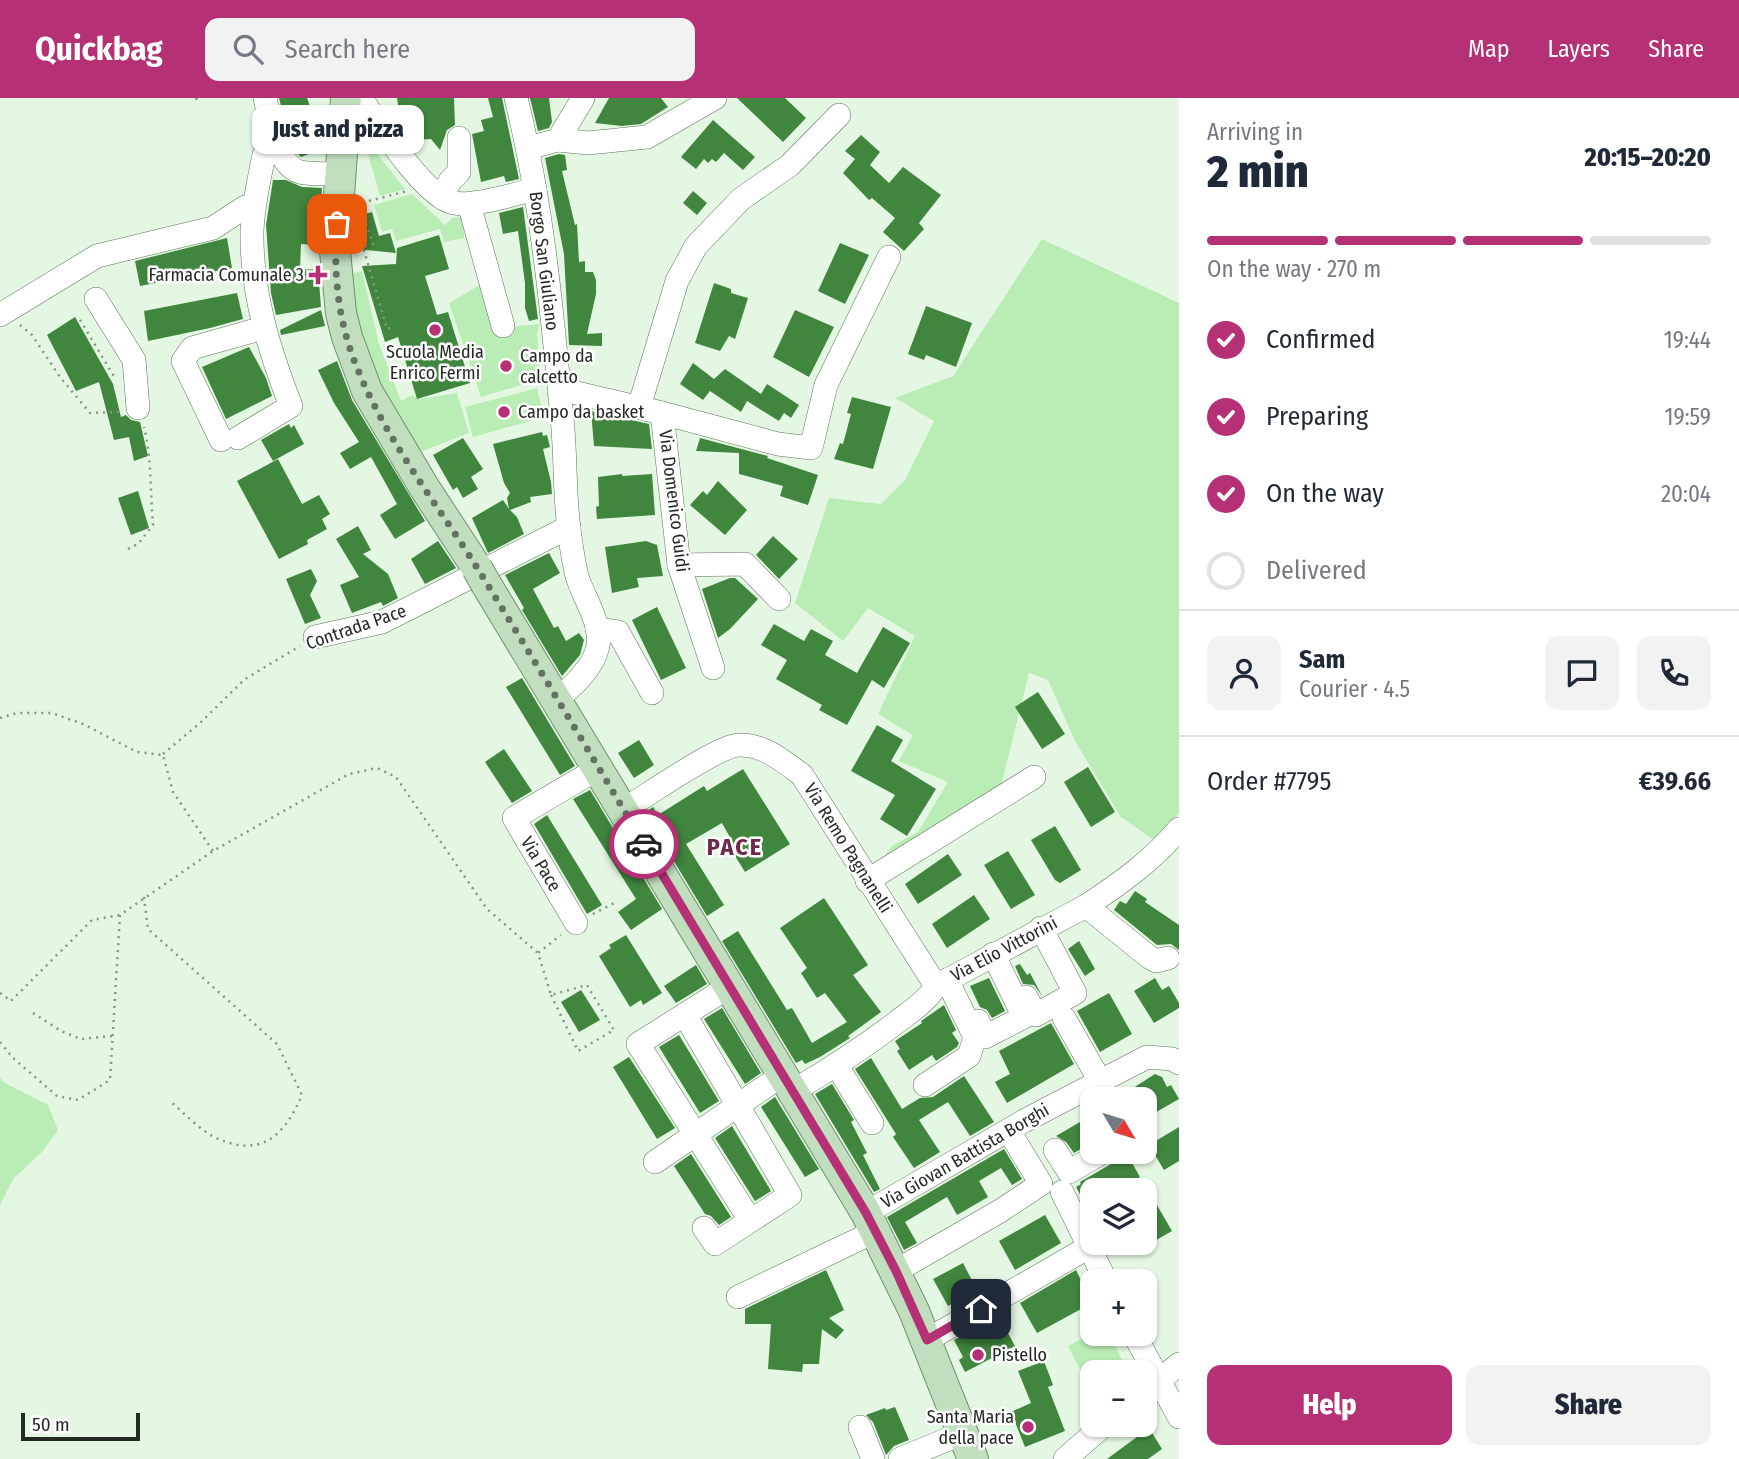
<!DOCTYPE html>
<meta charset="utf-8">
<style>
:root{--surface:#fff;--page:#f2f2f3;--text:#1f2937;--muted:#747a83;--line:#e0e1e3;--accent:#b53075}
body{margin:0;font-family:"Fira Sans Condensed",sans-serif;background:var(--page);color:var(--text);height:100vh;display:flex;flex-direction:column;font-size:26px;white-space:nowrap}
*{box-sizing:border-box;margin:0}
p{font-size:23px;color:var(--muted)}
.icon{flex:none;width:38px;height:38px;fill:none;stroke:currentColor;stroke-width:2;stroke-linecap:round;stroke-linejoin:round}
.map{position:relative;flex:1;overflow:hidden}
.drawer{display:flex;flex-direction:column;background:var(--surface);width:560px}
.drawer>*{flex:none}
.needle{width:46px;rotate:128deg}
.controls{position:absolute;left:1080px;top:989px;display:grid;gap:14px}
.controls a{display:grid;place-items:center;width:77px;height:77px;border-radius:14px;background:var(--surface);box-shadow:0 2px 5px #0004;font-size:35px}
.scale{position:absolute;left:21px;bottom:18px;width:119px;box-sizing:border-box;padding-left:7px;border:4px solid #242b23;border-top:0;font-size:19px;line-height:24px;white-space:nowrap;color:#242b23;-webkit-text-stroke:5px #fefefe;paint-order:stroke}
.pin{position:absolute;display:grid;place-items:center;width:60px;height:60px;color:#fff;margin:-30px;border-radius:14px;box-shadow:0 4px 10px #0006}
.courier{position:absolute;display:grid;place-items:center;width:70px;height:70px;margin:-35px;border:5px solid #b53075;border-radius:50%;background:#fff;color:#222;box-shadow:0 2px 9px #0007}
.bubble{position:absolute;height:49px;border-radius:14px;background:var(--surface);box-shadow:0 2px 5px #0004;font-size:23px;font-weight:800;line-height:49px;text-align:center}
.headline em{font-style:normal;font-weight:800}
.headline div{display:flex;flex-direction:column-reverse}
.headline{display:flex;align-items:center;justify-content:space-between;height:119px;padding:0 28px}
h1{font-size:46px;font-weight:800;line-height:52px}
.bar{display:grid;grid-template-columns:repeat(4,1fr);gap:10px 7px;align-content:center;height:84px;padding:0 28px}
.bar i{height:9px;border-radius:5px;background:var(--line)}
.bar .active{background:var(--accent)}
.bar p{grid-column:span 4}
.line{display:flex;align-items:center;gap:18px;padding:0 28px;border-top:2px solid var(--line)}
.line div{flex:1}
.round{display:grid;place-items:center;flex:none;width:74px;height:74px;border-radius:14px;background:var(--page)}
ol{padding:0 28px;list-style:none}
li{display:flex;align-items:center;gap:21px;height:77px}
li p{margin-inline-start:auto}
li .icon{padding:7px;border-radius:50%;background:var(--accent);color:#fff;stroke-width:4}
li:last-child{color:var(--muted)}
li i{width:38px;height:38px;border:4px solid var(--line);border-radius:50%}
.action{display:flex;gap:14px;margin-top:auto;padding:14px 28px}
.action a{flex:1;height:80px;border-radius:14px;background:var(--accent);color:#fff;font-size:28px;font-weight:800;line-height:80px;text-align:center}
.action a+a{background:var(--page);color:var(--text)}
header{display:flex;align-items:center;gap:42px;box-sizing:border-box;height:98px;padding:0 35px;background:var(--accent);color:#fff}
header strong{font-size:33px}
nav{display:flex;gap:38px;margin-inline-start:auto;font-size:24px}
.search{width:490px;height:63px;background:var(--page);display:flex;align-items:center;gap:18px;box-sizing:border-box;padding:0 24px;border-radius:14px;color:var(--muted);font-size:26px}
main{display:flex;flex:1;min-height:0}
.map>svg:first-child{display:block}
.green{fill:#baedb6}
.building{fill:#40863e}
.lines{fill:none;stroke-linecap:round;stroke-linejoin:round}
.minor-casing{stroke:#61715f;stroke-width:24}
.major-casing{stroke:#6f926c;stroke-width:32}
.path{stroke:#879586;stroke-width:2.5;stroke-dasharray:2 5;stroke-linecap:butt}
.minor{stroke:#fff;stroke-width:23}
.major{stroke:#c1dfbf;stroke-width:30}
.major-bridge-casing{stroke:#6f926c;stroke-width:32;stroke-linecap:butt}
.major-bridge{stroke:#c1dfbf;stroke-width:30}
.done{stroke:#677266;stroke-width:7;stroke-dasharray:0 12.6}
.route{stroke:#b53075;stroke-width:9}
.poi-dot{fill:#b53075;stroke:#fefefe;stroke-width:2.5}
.labels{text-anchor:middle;stroke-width:5;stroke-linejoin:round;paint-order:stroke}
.street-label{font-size:18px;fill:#242b23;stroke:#fefefe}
.poi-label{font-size:18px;fill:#242b23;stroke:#fefefe;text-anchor:start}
.district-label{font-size:24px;font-weight:bold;letter-spacing:2px;fill:#6b2a49;stroke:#fefefe}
</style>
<header>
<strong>Quickbag</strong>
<div class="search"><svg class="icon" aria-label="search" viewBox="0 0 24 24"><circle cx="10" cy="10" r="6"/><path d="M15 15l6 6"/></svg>Search here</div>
<nav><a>Map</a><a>Layers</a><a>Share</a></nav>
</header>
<main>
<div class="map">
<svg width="1179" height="1361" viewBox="0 0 1179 1361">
<rect width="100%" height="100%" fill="#e4f7e2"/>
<g class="green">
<polygon points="363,38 405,91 380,98"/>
<polygon points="412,96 445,127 452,120 463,119 464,140 444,144 440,131 396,143 392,131 382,134 374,107"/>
<polygon points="1042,141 1179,205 1179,715 1155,743 1121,719 1075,643 1048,582 1029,575 1001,688 880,765 892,748 918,734 948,684 899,663 913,637 878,616 915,538 868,510 843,543 795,505 829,400 881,406 905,382 934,323 895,300 953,278"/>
<polygon points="362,173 379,246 401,303 412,297 418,301 457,295 469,335 415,356 385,309 340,179"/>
<polygon points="483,185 498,230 540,226 537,236 541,281 481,299 449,205"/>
<polygon points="537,290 544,319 473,339 465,309"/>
<polygon points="0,980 5,985 48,1007 58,1032 43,1053 13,1081 0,1107"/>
<polygon points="1092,1236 1109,1236 1128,1274 1092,1274 1092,1295 1068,1248"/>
</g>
<g class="building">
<polygon points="279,0 307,0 325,50 301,59 296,54 289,38"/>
<polygon points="397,0 454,0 455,27 447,32 440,52 431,41 417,42 416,32 405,27 404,20 400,21"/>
<polygon points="488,0 502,0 519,81 506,84 504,78 481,84 472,36 484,33 481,22 493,19"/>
<polygon points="530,0 549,0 552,24 549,30 538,33"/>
<polygon points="609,0 661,0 668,9 641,26 622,28 595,25"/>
<polygon points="737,0 785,0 806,20 783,44"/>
<polygon points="713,22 755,59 743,72 724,55 716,64 712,61 708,65 704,61 696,71 681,59"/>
<polygon points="861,37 880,54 870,67 889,85 903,69 941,97 919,125 924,131 904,153 883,134 895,120 872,100 869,102 843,75 855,61 845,53"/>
<polygon points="559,56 565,57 567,72 562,73 575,127 577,126 579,164 585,163 585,174 593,174 596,182 596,196 587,236 602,235 602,248 569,247 564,156 545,60"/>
<polygon points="273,82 286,82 302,89 322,90 318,147 301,146 300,172 318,171 321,209 276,217 271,195 266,127"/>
<polygon points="693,93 707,105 697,117 683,105"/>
<polygon points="523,109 538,221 529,223 525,210 525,185 518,133 503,136 499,115"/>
<polygon points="372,114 379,138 390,135 396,155 357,151 354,140 360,137 355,119"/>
<polygon points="439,137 449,171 425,178 437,217 448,214 470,285 417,301 398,239 385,244 362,168 396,166 397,150"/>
<polygon points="227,140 232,170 140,188 135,163"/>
<polygon points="840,145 869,157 845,206 818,193"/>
<polygon points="714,185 731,191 731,195 748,200 735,241 729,238 720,253 695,245"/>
<polygon points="237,195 243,221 210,230 148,243 144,213"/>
<polygon points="926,208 972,225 956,269 926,257 924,262 908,256"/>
<polygon points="321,212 325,228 281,237 280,232"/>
<polygon points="795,212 834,229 809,279 773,259"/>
<polygon points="75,219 113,286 121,319 126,317 131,322 140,324 148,358 134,363 129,339 114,342 99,284 76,293 47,237"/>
<polygon points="249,249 266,280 272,298 226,321 202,269"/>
<polygon points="337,263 352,302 425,423 395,441 380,417 397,406 371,359 350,371 340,355 359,344 334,305 318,272"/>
<polygon points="693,265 714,281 725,271 761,296 767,286 799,307 791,320 784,315 779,323 747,303 741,314 710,293 703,302 680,286"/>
<polygon points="852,299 891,309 873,371 834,361 840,345 843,346 851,316 847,315"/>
<polygon points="591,313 649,326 652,351 594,348"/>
<polygon points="289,326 291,330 294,327 304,346 273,363 261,342"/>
<polygon points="542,334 543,338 547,337 550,349 543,351 551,384 552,396 530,399 531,404 510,412 517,419 524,436 488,455 472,420 503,402 509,411 507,400 510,395 504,385 493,346"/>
<polygon points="463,340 483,371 471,379 478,391 463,400 457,389 453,392 433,357"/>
<polygon points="700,340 768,358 767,360 818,377 808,407 780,398 783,388 739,376 739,355 696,353"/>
<polygon points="278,361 302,406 319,397 330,416 322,421 327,431 307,442 308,446 279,461 237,383"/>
<polygon points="622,376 622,378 652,376 655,417 597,421 596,409 599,408 598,379"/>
<polygon points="718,383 747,412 725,437 690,407 703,393 707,397"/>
<polygon points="138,393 149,430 131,437 118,400"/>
<polygon points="358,428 371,452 363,456 388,476 398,500 383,508 381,504 352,515 340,487 359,479 336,441"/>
<polygon points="773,438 798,461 779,481 756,457"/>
<polygon points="438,443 456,470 425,486 411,461"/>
<polygon points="646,443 657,447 663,478 637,480 639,489 612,495 605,449"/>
<polygon points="549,455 560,475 533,491 554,530 558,528 566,543 579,535 584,542 580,557 562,578 522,512 524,510 505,477"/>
<polygon points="311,471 317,483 310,497 321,520 305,526 286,481"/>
<polygon points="730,480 735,480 758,501 730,531 718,540 702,491"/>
<polygon points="657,509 686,570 661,582 632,522"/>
<polygon points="774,526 804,543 811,531 833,543 825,557 857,575 883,529 910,545 884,590 872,582 847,627 819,612 822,607 776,581 787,562 761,547"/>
<polygon points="522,580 575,668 560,677 506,589"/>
<polygon points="1038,594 1065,636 1042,651 1015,609"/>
<polygon points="877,627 903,642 891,663 936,691 907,738 880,721 895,697 851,673"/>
<polygon points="639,642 654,667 634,680 618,655"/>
<polygon points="504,651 532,693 512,705 485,664"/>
<polygon points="1088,669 1115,714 1091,729 1064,684"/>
<polygon points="743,671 790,746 745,774 732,753 736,750 722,725 686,746 724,807 707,818 645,715 653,709 658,717 704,688 707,693"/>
<polygon points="590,692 662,811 631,832 618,814 636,801 573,701"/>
<polygon points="547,717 602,807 587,816 534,726"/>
<polygon points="1055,728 1081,772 1060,785 1055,782 1031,742"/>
<polygon points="1008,753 1035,797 1011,811 984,767"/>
<polygon points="948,756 962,777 918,806 905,786"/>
<polygon points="1135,793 1147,801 1145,804 1179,827 1179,852 1171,846 1157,847 1114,812 1120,803 1126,806"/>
<polygon points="974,797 990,821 947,850 932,826"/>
<polygon points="824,800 868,867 853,877 881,914 848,938 850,940 820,959 805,966 802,962 796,965 722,843 738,833 787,912 792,910 812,945 847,924 825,895 817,900 801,875 807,870 780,830"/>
<polygon points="626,837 662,895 643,907 641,902 630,909 599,858 611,850 609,847"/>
<polygon points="1079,843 1095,871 1085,878 1068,851"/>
<polygon points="1020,866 1027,877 1030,875 1042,898 1034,887 1023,886 1015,868"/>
<polygon points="696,867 707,886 676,905 664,888"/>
<polygon points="989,880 1005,913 992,920 987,912 980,909 970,888"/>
<polygon points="1155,880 1162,892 1169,888 1179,905 1179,910 1154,925 1134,893"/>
<polygon points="581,892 600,922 579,934 561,904"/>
<polygon points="1109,895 1132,936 1100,954 1077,913"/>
<polygon points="944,907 956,932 952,935 959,945 957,949 936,963 932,957 909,972 897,953 900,951 895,943 922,925 921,923"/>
<polygon points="722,910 761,975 745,986 704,921"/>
<polygon points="1051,925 1074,966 1007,1005 995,984 1010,976 999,953"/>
<polygon points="679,937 719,1003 700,1015 659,949"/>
<polygon points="629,959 675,1030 657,1041 613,969"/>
<polygon points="871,960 902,1011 920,1000 933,999 964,978 994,1024 970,1038 948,1004 919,1022 940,1054 914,1070 893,1039 896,1036 855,971"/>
<polygon points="1155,976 1162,979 1167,989 1171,987 1179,1001 1144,1021 1144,1001 1116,1001"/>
<polygon points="832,986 854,1022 851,1024 867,1055 863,1057 880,1091 874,1094 815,996"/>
<polygon points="775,999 819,1071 805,1079 761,1009"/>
<polygon points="1092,1017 1092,1044 1074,1055 1066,1044 1056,1038"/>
<polygon points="732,1028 771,1093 755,1103 715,1040"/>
<polygon points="1179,1029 1179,1063 1164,1072 1149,1047"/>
<polygon points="1004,1051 1022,1081 1012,1087 1001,1070 979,1083 988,1099 957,1117 947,1099 905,1124 917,1145 904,1152 887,1119"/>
<polygon points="1117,1054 1126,1054 1140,1079 1131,1084 1136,1092 1092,1092 1092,1117 1076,1089 1081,1086 1080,1084 1111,1066 1115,1060"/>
<polygon points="691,1056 731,1119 719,1127 711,1118 705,1116 674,1068"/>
<polygon points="1154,1102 1172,1133 1144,1149 1144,1107"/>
<polygon points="1045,1117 1061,1145 1015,1172 999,1143"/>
<polygon points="963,1165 977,1192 948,1208 933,1181"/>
<polygon points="826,1172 844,1212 829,1220 844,1232 836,1241 822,1231 819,1266 803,1266 802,1274 768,1271 771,1226 745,1226 745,1211"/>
<polygon points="1076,1172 1092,1205 1037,1235 1020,1205"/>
<polygon points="998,1217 1015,1248 965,1274 959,1262 963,1259 954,1242"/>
<polygon points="1044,1263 1053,1287 1048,1289 1065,1333 1025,1349 1011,1314 1031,1305 1018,1273"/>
<polygon points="895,1309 909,1342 894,1348 886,1357 873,1324 866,1317 885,1310 886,1312"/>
<polygon points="1149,1330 1162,1351 1148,1361 1107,1361"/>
</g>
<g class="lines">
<defs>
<g id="minor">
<path d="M 265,0 C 270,21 276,67 300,74 C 312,77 328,75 340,76"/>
<path d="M 361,0 C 379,26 424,99 454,105 C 473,109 515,96 535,91"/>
<path d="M 516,0 C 542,105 552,212 562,320 C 566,356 564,394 569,431 C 571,446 573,463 577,478 C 583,499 602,525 598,548 C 594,569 572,590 556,601"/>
<polyline points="558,42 583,0"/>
<polyline points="528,50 558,42 588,45 647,39 715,0"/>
<polyline points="442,100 450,83 459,74 459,40"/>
<polyline points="469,106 503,228"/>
<polyline points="96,201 134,262 138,310"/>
<polyline points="0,217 97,158 213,130 245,109 254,109"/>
<polyline points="559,294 568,293 662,315 778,346 811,350 826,287 889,159"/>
<polyline points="639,309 677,183 696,148 741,101 790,67 839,17"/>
<polyline points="662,315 679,467 713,570"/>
<path d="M 238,340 L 291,308 C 269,252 251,194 252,133 C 253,107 259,82 264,57 L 268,50 L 276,46"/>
<polyline points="221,342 183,263 192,250 263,230"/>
<polyline points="679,467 745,466 779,501"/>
<polyline points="597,531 618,534 652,595"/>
<polyline points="315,539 382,524 569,429"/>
<path d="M 624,711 C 647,698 717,648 739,647 C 763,646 783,663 802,677 L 936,888"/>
<polyline points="867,783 1034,679"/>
<polyline points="1086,808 1149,859 1156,863 1168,860"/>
<polyline points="576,825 514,720 599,670"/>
<polyline points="730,888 638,946 750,1122"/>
<polyline points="1026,899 1036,917 1075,895 1041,830"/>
<polyline points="685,917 790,1097 715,1146 704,1130"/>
<polyline points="1064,920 1100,983"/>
<polyline points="978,923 985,939 1024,919 993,856"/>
<polyline points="837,968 872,1025"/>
<polyline points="925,987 969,958 975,939 947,882"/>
<path d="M 793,993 C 829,972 863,950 897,924 C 911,913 926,904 936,888 L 1086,808 C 1121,785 1152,763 1179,731"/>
<polyline points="1055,1052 1069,1074 1103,1054"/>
<polyline points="655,1064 772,984"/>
<polyline points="1062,1094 1106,1183"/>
<polyline points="866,1115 1024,1023 1147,959 1172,961 1179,965"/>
<polyline points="896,1173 1000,1113 1041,1086 1009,1033"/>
<polyline points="738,1199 876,1133"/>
<polyline points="1134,1236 1179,1319"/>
<polyline points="927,1242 1089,1149"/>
<polyline points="1144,1295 1179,1266"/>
<polyline points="860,1329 873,1361"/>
<polyline points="900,1361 963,1335"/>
<polyline points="1065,1361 1105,1326"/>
</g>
<g id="major">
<polyline points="346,0 335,153 341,215 347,239 367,293 424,389 477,470"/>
<polyline points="486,486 866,1115 914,1213 973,1361"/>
</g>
</defs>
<use href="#minor" class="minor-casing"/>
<use href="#major" class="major-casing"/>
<g class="path">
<polyline points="196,0 197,2"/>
<polyline points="369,103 407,93"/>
<polyline points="362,112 373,146 363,149 387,231 395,228"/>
<polyline points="80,222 115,280"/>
<polyline points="20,227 32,237 60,279 90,315 120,314"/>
<path d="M 128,451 L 138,446 L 153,427 C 150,394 152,361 144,329"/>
<polyline points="0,620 17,615 52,615 83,626 137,654 163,657 173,694 213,753"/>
<polyline points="163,656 200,625 245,581 300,548"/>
<path d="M 144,799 L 148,831 L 277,946 L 302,997 C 284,1039 260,1061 214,1039 C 199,1031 184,1015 171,1004"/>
<polyline points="593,816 618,803"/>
<polyline points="0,895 11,903 92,822 120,817"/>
<polyline points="551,897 578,953 614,932 587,887 551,897 538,855 561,837"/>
<polyline points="33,915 61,933 81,941 112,938"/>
<polyline points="0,944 13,960 57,998 78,1002 110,982 120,817 213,753 349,676 377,670 396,679 487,811 538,855"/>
</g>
<use href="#minor" class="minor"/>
<use href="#major" class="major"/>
<defs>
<polyline id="major-bridge" points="477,470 486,486"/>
</defs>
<use href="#major-bridge" class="major-bridge-casing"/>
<use href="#major-bridge" class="major-bridge"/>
</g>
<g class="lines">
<path class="done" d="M 337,126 C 333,173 338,223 356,267 C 384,339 435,403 476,468 C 533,560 589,653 644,746"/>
<polyline class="route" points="644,746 866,1115 896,1173 927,1242 981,1211"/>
</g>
<g class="poi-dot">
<path d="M314.5 166.5h7v7h7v7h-7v7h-7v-7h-7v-7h7z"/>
<circle cx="435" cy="232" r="7"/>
<circle cx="506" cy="268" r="7"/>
<circle cx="504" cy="314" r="7"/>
<circle cx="978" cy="1257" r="7"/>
<circle cx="1028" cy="1329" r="7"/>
</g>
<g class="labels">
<g class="street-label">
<text transform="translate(544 163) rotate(83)" y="6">Borgo San Giuliano</text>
<text transform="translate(674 403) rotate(83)" y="6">Via Domenico Guidi</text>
<text transform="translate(356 529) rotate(-19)" y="6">Contrada Pace</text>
<text transform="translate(848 750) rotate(58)" y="6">Via Remo Pagnanelli</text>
<text transform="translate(541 766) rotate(59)" y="6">Via Pace</text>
<text transform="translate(1004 851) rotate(-28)" y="6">Via Elio Vittorini</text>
<text transform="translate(965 1058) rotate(-30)" y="6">Via Giovan Battista Borghi</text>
</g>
<g class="poi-label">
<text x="304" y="183" text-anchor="end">Farmacia Comunale 3</text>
<text x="435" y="260" text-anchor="middle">Scuola Media<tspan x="435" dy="21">Enrico Fermi</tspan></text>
<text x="520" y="264">Campo da<tspan x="520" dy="21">calcetto</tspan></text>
<text x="518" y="320">Campo da basket</text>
<text x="992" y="1263">Pistello</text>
<text x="1014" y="1325" text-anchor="end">Santa Maria<tspan x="1014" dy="21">della pace</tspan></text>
</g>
<g class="district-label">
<text x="735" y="757">PACE</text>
</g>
</g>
</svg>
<div class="controls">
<a><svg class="needle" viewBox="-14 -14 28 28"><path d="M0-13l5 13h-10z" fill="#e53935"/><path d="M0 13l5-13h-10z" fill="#747a83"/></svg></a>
<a><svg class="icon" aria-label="layers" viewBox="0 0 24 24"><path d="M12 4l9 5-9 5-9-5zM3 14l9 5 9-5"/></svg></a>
<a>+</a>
<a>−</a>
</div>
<div class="scale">50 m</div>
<div class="pin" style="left:337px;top:126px;background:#ea580c"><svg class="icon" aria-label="bag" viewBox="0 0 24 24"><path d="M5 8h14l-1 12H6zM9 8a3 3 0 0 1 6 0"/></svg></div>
<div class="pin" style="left:981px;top:1211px;background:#1f2937"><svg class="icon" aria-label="home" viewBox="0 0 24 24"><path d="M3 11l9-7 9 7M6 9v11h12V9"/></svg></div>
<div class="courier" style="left:644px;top:746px"><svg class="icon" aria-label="car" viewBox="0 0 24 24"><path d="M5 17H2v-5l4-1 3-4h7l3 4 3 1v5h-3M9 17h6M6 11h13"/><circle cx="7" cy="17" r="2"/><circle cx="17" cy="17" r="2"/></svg></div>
<div class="bubble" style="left:252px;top:7px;width:172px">Just and pizza</div>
</div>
<section class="drawer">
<div class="headline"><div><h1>2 min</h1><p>Arriving in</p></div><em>20:15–20:20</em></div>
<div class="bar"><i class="active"></i><i class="active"></i><i class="active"></i><i></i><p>On the way · 270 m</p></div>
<ol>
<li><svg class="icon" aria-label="check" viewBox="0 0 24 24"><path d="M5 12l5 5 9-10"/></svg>Confirmed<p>19:44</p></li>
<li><svg class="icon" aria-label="check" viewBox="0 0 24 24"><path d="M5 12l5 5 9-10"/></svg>Preparing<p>19:59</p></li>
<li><svg class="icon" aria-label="check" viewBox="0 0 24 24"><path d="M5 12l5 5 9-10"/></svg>On the way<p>20:04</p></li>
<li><i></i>Delivered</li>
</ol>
<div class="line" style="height:126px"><a class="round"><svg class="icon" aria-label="person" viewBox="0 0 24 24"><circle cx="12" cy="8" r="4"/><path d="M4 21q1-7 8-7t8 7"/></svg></a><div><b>Sam</b><p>Courier · 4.5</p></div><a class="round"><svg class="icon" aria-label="chat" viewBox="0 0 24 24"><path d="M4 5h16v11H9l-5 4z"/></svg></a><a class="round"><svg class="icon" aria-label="phone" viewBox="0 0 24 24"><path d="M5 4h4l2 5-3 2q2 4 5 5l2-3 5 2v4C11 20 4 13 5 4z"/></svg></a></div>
<div class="line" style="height:91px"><div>Order #7795</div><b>€39.66</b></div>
<div class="action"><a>Help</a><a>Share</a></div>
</section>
</main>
